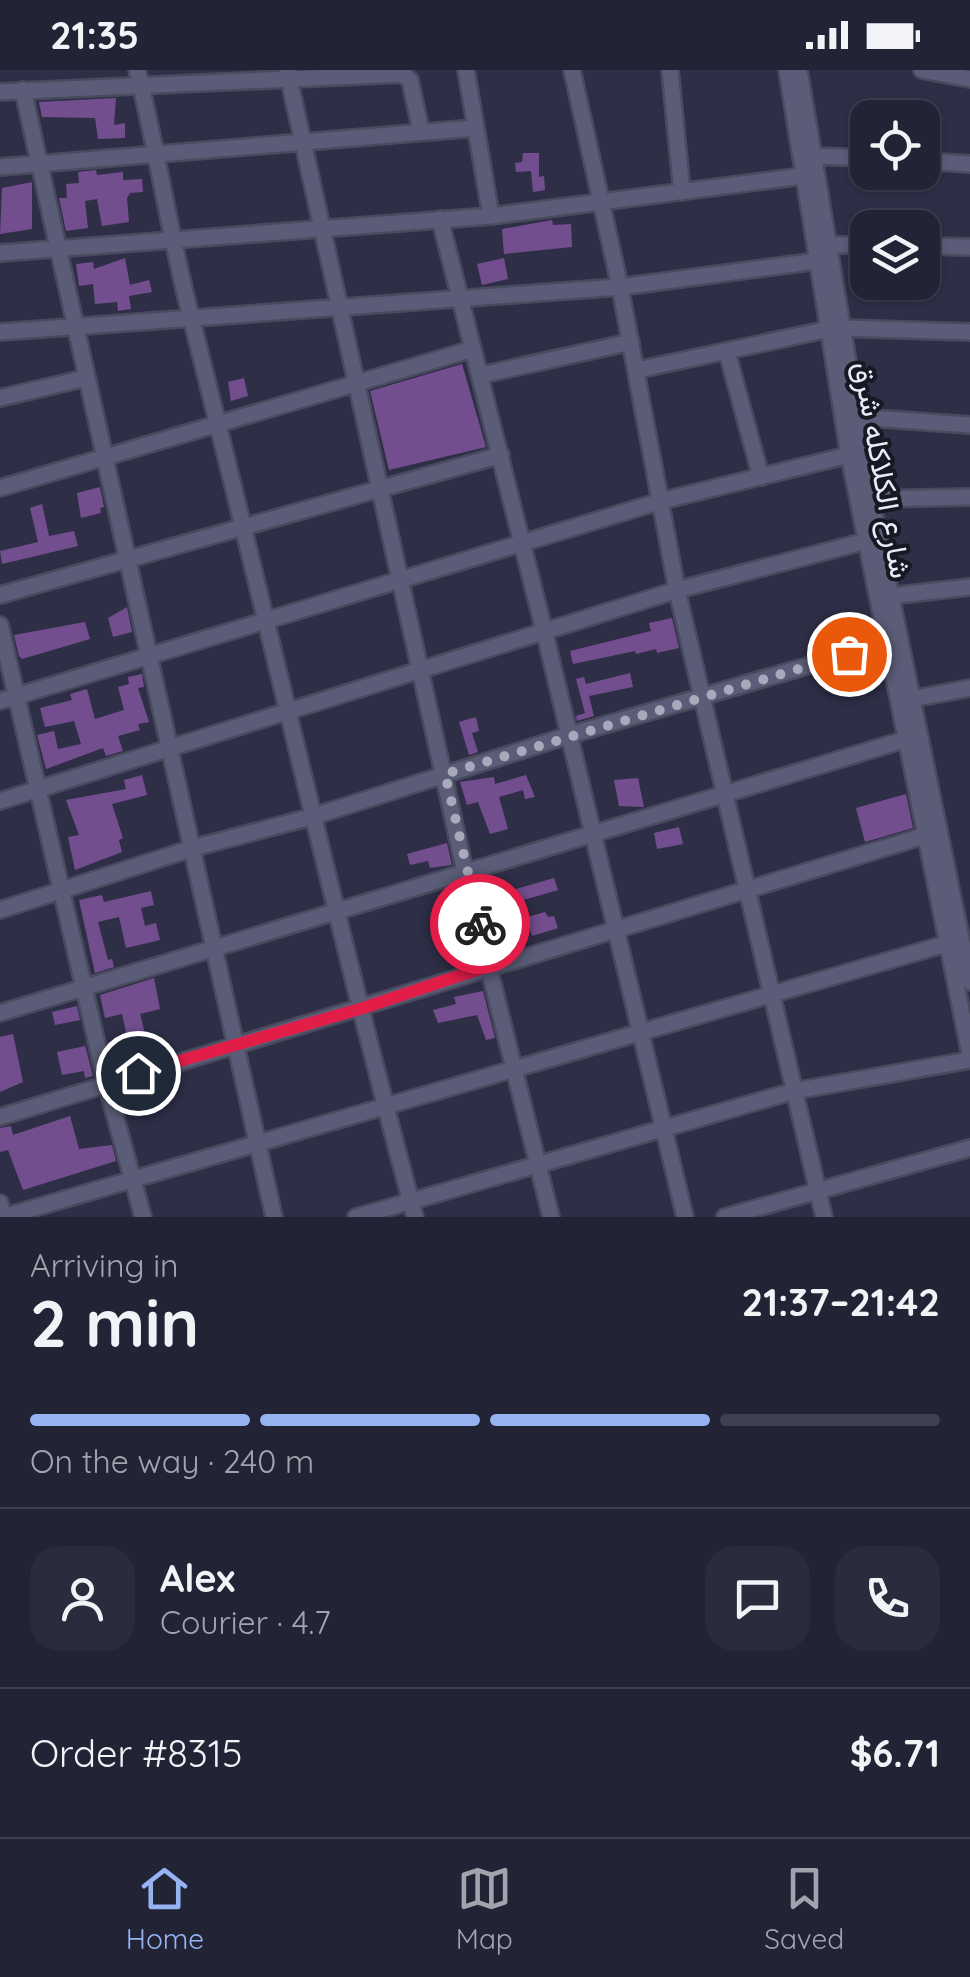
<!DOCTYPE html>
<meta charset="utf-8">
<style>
:root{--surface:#222335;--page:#2a2b3d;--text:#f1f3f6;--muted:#a2a4ad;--line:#3f4050;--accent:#95b2f1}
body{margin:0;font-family:Quicksand,Vazirmatn,sans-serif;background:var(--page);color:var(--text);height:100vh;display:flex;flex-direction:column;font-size:38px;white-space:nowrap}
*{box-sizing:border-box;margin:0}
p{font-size:32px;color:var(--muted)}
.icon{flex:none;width:55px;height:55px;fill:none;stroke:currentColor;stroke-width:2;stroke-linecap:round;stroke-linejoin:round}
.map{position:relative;height:1147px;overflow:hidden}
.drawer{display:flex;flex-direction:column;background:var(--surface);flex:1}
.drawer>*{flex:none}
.tools{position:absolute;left:850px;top:30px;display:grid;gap:20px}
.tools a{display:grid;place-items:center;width:90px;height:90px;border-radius:20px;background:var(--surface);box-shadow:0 2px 8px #0004,0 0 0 2px var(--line);font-size:50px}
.pin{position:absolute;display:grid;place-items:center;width:85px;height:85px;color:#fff;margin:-42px;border:5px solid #fff;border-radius:50%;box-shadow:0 2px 10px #0007}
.courier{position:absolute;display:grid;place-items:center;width:100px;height:100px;margin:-50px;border:8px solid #e11d48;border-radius:50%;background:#fff;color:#222;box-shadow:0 2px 12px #0007}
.headline em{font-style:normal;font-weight:800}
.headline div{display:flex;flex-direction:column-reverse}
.headline{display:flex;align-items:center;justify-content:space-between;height:170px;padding:0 30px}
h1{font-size:65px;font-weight:800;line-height:75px}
.bar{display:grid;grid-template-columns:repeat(4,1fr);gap:15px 10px;align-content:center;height:120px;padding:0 30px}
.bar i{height:12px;border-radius:8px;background:var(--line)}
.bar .current{background:var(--accent)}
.bar p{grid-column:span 4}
.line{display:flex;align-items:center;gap:25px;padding:0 30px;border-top:2px solid var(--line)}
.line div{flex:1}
.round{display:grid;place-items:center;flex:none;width:105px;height:105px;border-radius:30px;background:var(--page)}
.status{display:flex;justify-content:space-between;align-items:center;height:70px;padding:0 50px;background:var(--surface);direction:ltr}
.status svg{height:28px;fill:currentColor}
.tabs{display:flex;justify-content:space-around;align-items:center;height:140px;border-top:2px solid var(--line);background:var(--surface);font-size:28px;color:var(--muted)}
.tabs a{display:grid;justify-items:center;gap:5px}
.tabs .current{color:var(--accent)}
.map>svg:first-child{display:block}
.building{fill:#734e8f}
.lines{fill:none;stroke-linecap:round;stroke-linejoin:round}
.minor-casing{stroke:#494a5e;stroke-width:20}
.minor{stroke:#5b5d78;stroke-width:15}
.done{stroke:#a8a9bb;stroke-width:10;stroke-dasharray:0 18}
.route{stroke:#e11d48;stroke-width:12}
.labels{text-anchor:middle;stroke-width:8;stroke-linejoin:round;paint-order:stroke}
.street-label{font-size:30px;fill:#e9eafa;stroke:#181823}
</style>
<div class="status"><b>21:35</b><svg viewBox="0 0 49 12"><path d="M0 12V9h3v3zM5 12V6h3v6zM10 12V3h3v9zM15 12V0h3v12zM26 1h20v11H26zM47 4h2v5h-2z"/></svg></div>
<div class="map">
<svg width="970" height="1147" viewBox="0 0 970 1147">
<rect width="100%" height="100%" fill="#2e2f47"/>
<g class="building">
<polygon points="116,28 114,55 125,53 125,68 98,69 95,48 42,47 39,32"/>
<polygon points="523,83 539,83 539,107 544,106 545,120 533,122 531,101 516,102 515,93 522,92"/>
<polygon points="96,100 97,105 123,102 123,110 142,109 143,122 130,123 127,128 129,152 102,156 97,129 85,131 88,158 66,161 59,128 67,128 66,114 79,113 78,102"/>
<polygon points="32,112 32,159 0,164 2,118"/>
<polygon points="552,150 553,155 571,154 572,177 504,184 502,159"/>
<polygon points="125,188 130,215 149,210 152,222 129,226 131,239 118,241 117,232 95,234 93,214 79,216 76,194 93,192 94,199"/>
<polygon points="504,188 508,209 482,215 477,194"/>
<polygon points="462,294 486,377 389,400 370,321"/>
<polygon points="244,308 248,326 231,331 228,312"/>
<polygon points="100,417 104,437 100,438 101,443 81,448 77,423"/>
<polygon points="42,434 49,466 74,461 78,476 2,494 0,481 38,472 30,438"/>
<polygon points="127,537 132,562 113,567 108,548"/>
<polygon points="672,548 679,578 657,583 656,579 636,584 635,581 573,594 570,581 651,561 649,553"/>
<polygon points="85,552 90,569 22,589 19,586 14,565"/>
<polygon points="630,603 633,617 589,626 594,646 577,651 576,646 585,643 576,609 584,607 586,614"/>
<polygon points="142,604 144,617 138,618 149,652 138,654 140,660 118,666 123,681 106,686 103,678 46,699 37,665 54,661 58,679 81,674 74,651 45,657 40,638 72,630 70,624 87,619 95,649 124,640 118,617 129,614 128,607"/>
<polygon points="476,647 479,661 472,663 478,682 469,685 459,652"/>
<polygon points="142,705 147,725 112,734 123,768 119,770 122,782 75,800 68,767 79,765 66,730 126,719 124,710"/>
<polygon points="526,705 535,727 525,729 523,720 499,727 508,759 490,764 478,732 467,735 460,712 494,707 495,714"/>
<polygon points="638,708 644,737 619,736 614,710"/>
<polygon points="906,724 913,758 865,772 856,738"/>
<polygon points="679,757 683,774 657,779 654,763"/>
<polygon points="447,773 452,795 430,798 428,791 410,795 407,784"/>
<polygon points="554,808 558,820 520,831 516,819"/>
<polygon points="151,821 154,835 141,838 145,856 156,853 160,870 126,878 119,847 98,852 108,890 112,889 114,897 95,903 79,830 102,825 104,832"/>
<polygon points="519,828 524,848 545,842 548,847 554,846 558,858 532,866 529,857 510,863 497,834"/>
<polygon points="455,833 459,845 437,851 433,837"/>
<polygon points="154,908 160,939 140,944 149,979 112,989 108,973 126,962 122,944 105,948 100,925"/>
<polygon points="483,921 495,968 486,970 477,945 438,953 433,940 456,934 454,927"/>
<polygon points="77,936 80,950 55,955 52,942"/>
<polygon points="13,964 23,1012 0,1022 0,967"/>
<polygon points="84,971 93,1006 85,1008 84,1001 62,1005 57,982 85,976"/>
<polygon points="70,1046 79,1079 112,1075 116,1091 23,1120 8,1080 0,1082 0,1058 11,1056 13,1065"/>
</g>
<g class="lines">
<defs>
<g id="minor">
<path d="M 137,0 C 158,83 170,168 192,251 C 268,550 335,850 415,1147"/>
<polyline points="287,0 465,802 551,1147"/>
<polyline points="466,0 491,146"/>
<polyline points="572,0 620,217 677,520 824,1147"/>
<polyline points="670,0 682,122"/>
<polyline points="787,0 849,385 970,984"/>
<polyline points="799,0 871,429 970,912"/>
<polyline points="922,0 970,9"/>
<polyline points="23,20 274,1147"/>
<polyline points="0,22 402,4 410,10 421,61"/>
<polyline points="813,86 868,88"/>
<polyline points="922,91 970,94"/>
<polyline points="0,97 475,58"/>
<polyline points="440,149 545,564 685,1147"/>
<polyline points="828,175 868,175"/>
<polyline points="922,176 970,177"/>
<polyline points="0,183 491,146 803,106"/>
<polyline points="841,258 970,262"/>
<polyline points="0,262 620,217 817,191"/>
<polyline points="727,282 761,407"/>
<polyline points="637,300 829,259"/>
<polyline points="481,305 631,272"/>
<polyline points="0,328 86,308"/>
<polyline points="856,347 970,355"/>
<polyline points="0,418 473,279"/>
<polyline points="871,429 970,427"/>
<polyline points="0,525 501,385"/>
<polyline points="890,526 970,517"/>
<polyline points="0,555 106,1013 143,1147"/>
<polyline points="911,629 970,618"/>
<polyline points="0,631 661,431 849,385"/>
<polyline points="0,731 677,520 866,471"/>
<polyline points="0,840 193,778 311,747 570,665 886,573"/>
<polyline points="0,943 907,669"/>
<polyline points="0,1047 927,765"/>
<polyline points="0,1133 3,1147 949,873"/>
<polyline points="356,1147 794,1021 970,990"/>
<polyline points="725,1147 970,1078"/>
</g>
</defs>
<use href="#minor" class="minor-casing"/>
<use href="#minor" class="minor"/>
</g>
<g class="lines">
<polyline class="done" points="480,854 445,704 849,584"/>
<polyline class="route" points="138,1003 363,938 488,896 480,854"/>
</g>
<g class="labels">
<g class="street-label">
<text transform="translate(882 400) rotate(80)" y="10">شارع الكلاكله شرق</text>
</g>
</g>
</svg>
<div class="tools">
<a><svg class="icon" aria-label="locate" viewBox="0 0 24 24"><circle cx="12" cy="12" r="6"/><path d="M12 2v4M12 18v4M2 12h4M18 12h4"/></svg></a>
<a><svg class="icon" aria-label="layers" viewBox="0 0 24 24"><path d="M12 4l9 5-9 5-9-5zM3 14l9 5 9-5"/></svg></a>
</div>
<div class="pin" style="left:849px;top:584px;background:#ea580c"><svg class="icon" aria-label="bag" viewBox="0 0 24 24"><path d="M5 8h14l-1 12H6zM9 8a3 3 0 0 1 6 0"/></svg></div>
<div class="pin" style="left:138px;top:1003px;background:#1f2937"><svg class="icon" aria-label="home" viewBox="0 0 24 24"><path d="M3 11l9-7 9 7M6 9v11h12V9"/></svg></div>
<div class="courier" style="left:480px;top:854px"><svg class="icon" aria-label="bike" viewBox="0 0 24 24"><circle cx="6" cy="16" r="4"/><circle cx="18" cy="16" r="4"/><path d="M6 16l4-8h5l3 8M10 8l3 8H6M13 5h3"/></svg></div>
</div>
<section class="drawer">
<div class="headline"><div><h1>2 min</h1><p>Arriving in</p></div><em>21:37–21:42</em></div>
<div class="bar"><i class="current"></i><i class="current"></i><i class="current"></i><i></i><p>On the way · 240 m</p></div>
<div class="line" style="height:180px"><a class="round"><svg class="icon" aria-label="person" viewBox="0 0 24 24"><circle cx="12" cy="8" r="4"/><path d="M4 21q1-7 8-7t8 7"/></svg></a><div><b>Alex</b><p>Courier · 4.7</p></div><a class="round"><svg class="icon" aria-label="chat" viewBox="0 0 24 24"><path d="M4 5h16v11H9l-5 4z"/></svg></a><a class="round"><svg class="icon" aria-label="phone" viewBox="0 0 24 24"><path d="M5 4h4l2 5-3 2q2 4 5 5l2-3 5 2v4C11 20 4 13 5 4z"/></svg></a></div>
<div class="line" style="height:130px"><div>Order #8315</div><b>$6.71</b></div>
</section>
<nav class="tabs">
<a class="current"><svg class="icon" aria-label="home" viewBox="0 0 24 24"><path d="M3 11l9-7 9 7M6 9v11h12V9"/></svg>Home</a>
<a><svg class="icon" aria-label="map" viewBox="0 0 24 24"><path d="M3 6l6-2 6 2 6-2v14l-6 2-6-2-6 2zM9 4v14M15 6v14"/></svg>Map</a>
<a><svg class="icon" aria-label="saved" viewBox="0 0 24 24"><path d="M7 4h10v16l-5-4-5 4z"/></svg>Saved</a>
</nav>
